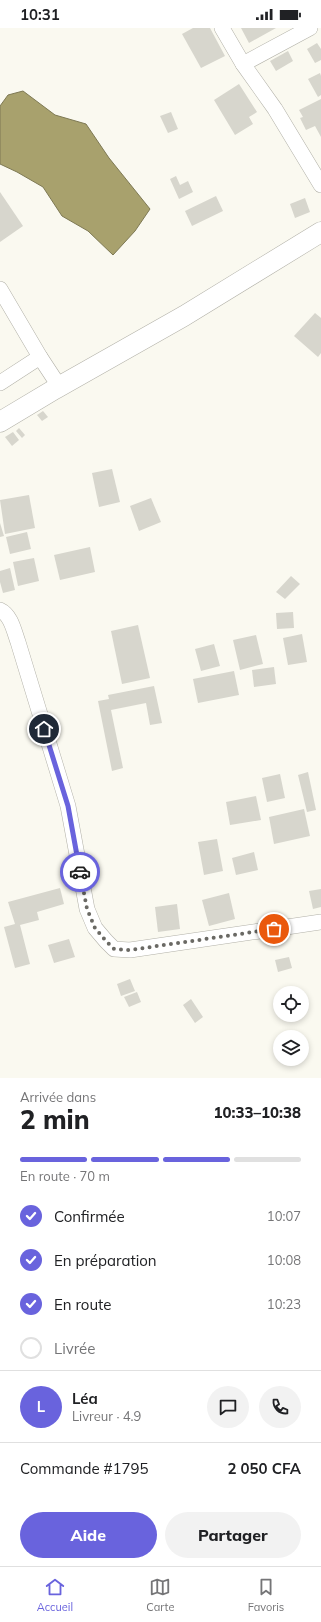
<!DOCTYPE html>
<html lang="fr">
<meta charset="utf-8">
<style>
:root{--surface:#fff;--page:#f2f2f2;--text:#202124;--muted:#757577;--line:#e0e0e0;--accent:#6963dd}
body{margin:0;font-family:Mulish,sans-serif;background:var(--page);color:var(--text);height:100vh;display:flex;flex-direction:column;font-size:15px;white-space:nowrap}
*{box-sizing:border-box;margin:0}
p{font-size:13px;color:var(--muted)}
.icon{flex:none;width:22px;height:22px;fill:none;stroke:currentColor;stroke-width:2;stroke-linecap:round;stroke-linejoin:round}
.map{position:relative;height:1050px;overflow:hidden}
.sheet{display:flex;flex-direction:column;background:var(--surface);flex:1}
.sheet>*{flex:none}
.fabs{position:absolute;left:273px;top:958px;display:grid;gap:8px}
.fabs a{display:grid;place-items:center;width:36px;height:36px;border-radius:50%;background:var(--surface);box-shadow:0 2px 6px #0003;font-size:20px}
.pin{position:absolute;display:grid;place-items:center;width:34px;height:34px;color:#fff;margin:-17px;border:2px solid #fff;border-radius:50%;box-shadow:0 1px 4px #0007}
.courier{position:absolute;display:grid;place-items:center;width:40px;height:40px;margin:-20px;border:3px solid #6963dd;border-radius:50%;background:#fff;color:#222;box-shadow:0 1px 5px #0007}
.headline em{font-style:normal;font-weight:800}
.headline div{display:flex;flex-direction:column-reverse}
.headline{display:flex;align-items:center;justify-content:space-between;height:68px;padding:0 20px}
h1{font-size:26px;font-weight:800;line-height:30px}
.bar{display:grid;grid-template-columns:repeat(4,1fr);gap:6px 4px;align-content:center;height:48px;padding:0 20px}
.bar i{height:5px;border-radius:3px;background:var(--line)}
.bar .current{background:var(--accent)}
.bar p{grid-column:span 4}
.line{display:flex;align-items:center;gap:10px;padding:0 20px;border-top:1px solid var(--line)}
.line div{flex:1}
.round{display:grid;place-items:center;flex:none;width:42px;height:42px;border-radius:21px;background:var(--page)}
ol{padding:0 20px;list-style:none}
li{display:flex;align-items:center;gap:12px;height:44px}
li p{margin-inline-start:auto}
li .icon{padding:4px;border-radius:50%;background:var(--accent);color:#fff;stroke-width:4}
li:last-child{color:var(--muted)}
li i{width:22px;height:22px;border:2px solid var(--line);border-radius:50%}
.action{display:flex;gap:8px;margin-top:auto;padding:8px 20px}
.action a{flex:1;height:46px;border-radius:24px;background:var(--accent);color:#fff;font-size:16px;font-weight:800;line-height:46px;text-align:center}
.action a+a{background:var(--page);color:var(--text)}
.status{display:flex;justify-content:space-between;align-items:center;height:28px;padding:0 20px;background:var(--surface);direction:ltr}
.status svg{height:11px;fill:currentColor}
.menu{display:flex;justify-content:space-around;align-items:center;height:56px;border-top:1px solid var(--line);background:var(--surface);font-size:11px;color:var(--muted)}
.menu a{display:grid;justify-items:center;gap:2px}
.menu .current{color:var(--accent)}
.map>svg:first-child{display:block}
.water{fill:#a8a16d;stroke:#7e7954}
.building{fill:#d7d6cd}
.lines{fill:none;stroke-linecap:round;stroke-linejoin:round}
.minor-casing{stroke:#b2b1a8;stroke-width:16}
.major-casing{stroke:#b2b1a8;stroke-width:21}
.minor{stroke:#fff;stroke-width:15}
.major{stroke:#fff;stroke-width:20}
.done{stroke:#6a6964;stroke-width:4;stroke-dasharray:0 7.2}
.route{stroke:#6963dd;stroke-width:5}
</style>
<div class="status"><b>10:31</b><svg viewBox="0 0 49 12"><path d="M0 12V9h3v3zM5 12V6h3v6zM10 12V3h3v9zM15 12V0h3v12zM26 1h20v11H26zM47 4h2v5h-2z"/></svg></div>
<div class="map">
<svg width="321" height="1050" viewBox="0 0 321 1050">
<rect width="100%" height="100%" fill="#faf9f0"/>
<polygon class="water" points="23,63 55,87 86,96 109,130 150,181 135,203 113,227 88,203 62,188 43,159 17,144 0,136 0,78 8,67"/>
<g class="building">
<polygon points="193,0 210,0 225,28 201,40 182,6"/>
<polygon points="241,0 276,0 249,15"/>
<polygon points="317,15 321,21 321,32 315,35 307,21"/>
<polygon points="288,23 293,33 276,43 270,33"/>
<polygon points="320,45 321,48 321,67 318,69 308,51"/>
<polygon points="239,56 257,84 249,89 253,96 235,107 214,72"/>
<polygon points="321,71 321,109 315,98 306,102 300,90 303,89 299,82"/>
<polygon points="171,84 178,101 168,105 160,88"/>
<polygon points="176,148 180,157 188,153 193,164 179,171 170,151"/>
<polygon points="0,164 23,198 0,214"/>
<polygon points="216,168 223,183 192,198 185,183"/>
<polygon points="305,170 310,184 295,190 290,176"/>
<polygon points="315,285 321,290 321,325 318,329 294,308"/>
<polygon points="43,383 48,389 42,393 37,387"/>
<polygon points="19,400 25,407 22,410 16,403"/>
<polygon points="13,404 19,412 12,418 5,409"/>
<polygon points="112,441 120,474 99,479 92,445"/>
<polygon points="29,467 35,500 5,506 0,472"/>
<polygon points="151,470 161,494 139,503 130,478"/>
<polygon points="0,495 4,508 0,509"/>
<polygon points="27,504 31,521 10,526 6,509"/>
<polygon points="90,519 95,544 60,552 54,527"/>
<polygon points="34,530 39,553 18,558 13,534"/>
<polygon points="10,540 15,562 3,565 0,554 0,543"/>
<polygon points="291,548 300,556 285,571 276,564"/>
<polygon points="293,584 294,600 277,601 276,585"/>
<polygon points="138,597 150,650 122,656 111,603"/>
<polygon points="302,606 307,634 288,637 283,610"/>
<polygon points="256,607 263,636 240,642 233,612"/>
<polygon points="214,616 220,638 201,643 195,621"/>
<polygon points="274,639 276,656 254,659 252,642"/>
<polygon points="234,643 239,667 198,675 193,651"/>
<polygon points="154,658 162,695 150,697 146,675 111,682 123,740 112,743 98,673 109,671 108,667"/>
<polygon points="308,744 316,782 307,784 298,747"/>
<polygon points="280,746 285,770 267,774 262,750"/>
<polygon points="256,768 261,792 230,797 226,774"/>
<polygon points="304,781 310,808 274,816 269,789"/>
<polygon points="217,811 223,843 204,847 198,814"/>
<polygon points="254,824 258,842 236,847 232,830"/>
<polygon points="60,860 64,876 37,884 39,892 20,897 30,936 15,940 4,899 15,896 8,874"/>
<polygon points="321,861 321,879 313,881 309,863"/>
<polygon points="229,865 235,891 209,898 202,872"/>
<polygon points="177,876 180,901 158,904 155,879"/>
<polygon points="69,911 75,929 54,935 48,917"/>
<polygon points="289,929 292,940 278,944 275,932"/>
<polygon points="130,951 135,963 121,968 117,956"/>
<polygon points="137,964 141,974 129,979 124,969"/>
<polygon points="191,971 203,989 195,995 183,977"/>
</g>
<g class="lines">
<defs>
<g id="minor">
<polyline points="222,0 243,36 275,81 321,157"/>
<polyline points="243,36 310,0"/>
<polyline points="0,261 40,329 59,358"/>
<polyline points="0,355 40,329"/>
<path d="M 0,582 C 11,587 14,603 18,614 L 68,778 L 87,881 L 95,900 L 106,913 L 114,921 L 130,922 L 321,894"/>
</g>
<polyline id="major" points="0,394 55,361 184,288 321,204"/>
</defs>
<use href="#minor" class="minor-casing"/>
<use href="#major" class="major-casing"/>
<use href="#minor" class="minor"/>
<use href="#major" class="major"/>
</g>
<g class="lines">
<polyline class="done" points="80,844 87,881 95,900 106,913 114,921 130,922 274,901"/>
<polyline class="route" points="44,701 68,778 80,844"/>
</g>
</svg>
<div class="fabs">
<a><svg class="icon" aria-label="locate" viewBox="0 0 24 24"><circle cx="12" cy="12" r="6"/><path d="M12 2v4M12 18v4M2 12h4M18 12h4"/></svg></a>
<a><svg class="icon" aria-label="layers" viewBox="0 0 24 24"><path d="M12 4l9 5-9 5-9-5zM3 14l9 5 9-5"/></svg></a>
</div>
<div class="pin" style="left:274px;top:901px;background:#ea580c"><svg class="icon" aria-label="bag" viewBox="0 0 24 24"><path d="M5 8h14l-1 12H6zM9 8a3 3 0 0 1 6 0"/></svg></div>
<div class="pin" style="left:44px;top:701px;background:#1f2937"><svg class="icon" aria-label="home" viewBox="0 0 24 24"><path d="M3 11l9-7 9 7M6 9v11h12V9"/></svg></div>
<div class="courier" style="left:80px;top:844px"><svg class="icon" aria-label="car" viewBox="0 0 24 24"><path d="M5 17H2v-5l4-1 3-4h7l3 4 3 1v5h-3M9 17h6M6 11h13"/><circle cx="7" cy="17" r="2"/><circle cx="17" cy="17" r="2"/></svg></div>
</div>
<section class="sheet">
<div class="headline"><div><h1>2 min</h1><p>Arrivée dans</p></div><em>10:33–10:38</em></div>
<div class="bar"><i class="current"></i><i class="current"></i><i class="current"></i><i></i><p>En route · 70 m</p></div>
<ol>
<li><svg class="icon" aria-label="check" viewBox="0 0 24 24"><path d="M5 12l5 5 9-10"/></svg>Confirmée<p>10:07</p></li>
<li><svg class="icon" aria-label="check" viewBox="0 0 24 24"><path d="M5 12l5 5 9-10"/></svg>En préparation<p>10:08</p></li>
<li><svg class="icon" aria-label="check" viewBox="0 0 24 24"><path d="M5 12l5 5 9-10"/></svg>En route<p>10:23</p></li>
<li><i></i>Livrée</li>
</ol>
<div class="line" style="height:72px"><b class="round" style="background:var(--accent);color:#fff">L</b><div><b>Léa</b><p>Livreur · 4.9</p></div><a class="round"><svg class="icon" aria-label="chat" viewBox="0 0 24 24"><path d="M4 5h16v11H9l-5 4z"/></svg></a><a class="round"><svg class="icon" aria-label="phone" viewBox="0 0 24 24"><path d="M5 4h4l2 5-3 2q2 4 5 5l2-3 5 2v4C11 20 4 13 5 4z"/></svg></a></div>
<div class="line" style="height:52px"><div>Commande #1795</div><b>2 050 CFA</b></div>
<div class="action"><a>Aide</a><a>Partager</a></div>
</section>
<nav class="menu">
<a class="current"><svg class="icon" aria-label="home" viewBox="0 0 24 24"><path d="M3 11l9-7 9 7M6 9v11h12V9"/></svg>Accueil</a>
<a><svg class="icon" aria-label="map" viewBox="0 0 24 24"><path d="M3 6l6-2 6 2 6-2v14l-6 2-6-2-6 2zM9 4v14M15 6v14"/></svg>Carte</a>
<a><svg class="icon" aria-label="saved" viewBox="0 0 24 24"><path d="M7 4h10v16l-5-4-5 4z"/></svg>Favoris</a>
</nav>
